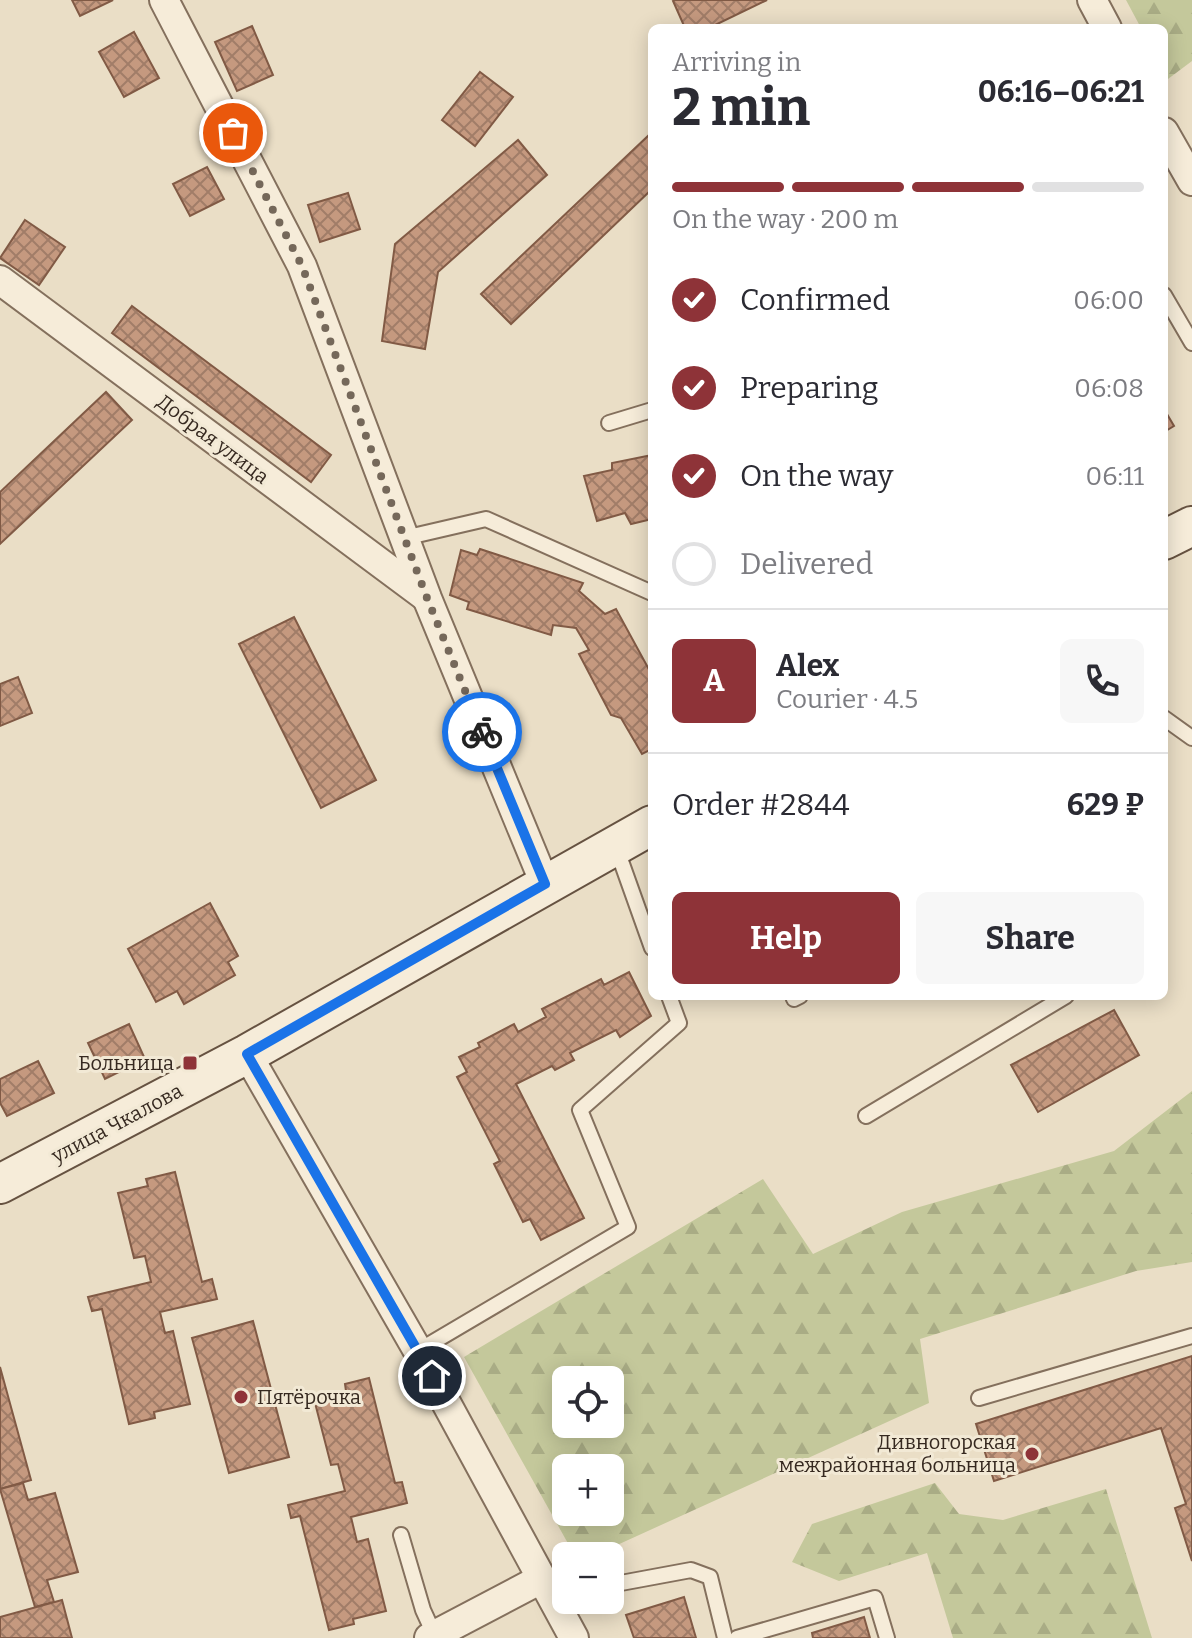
<!DOCTYPE html>
<meta charset="utf-8">
<style>
:root{--surface:#fff;--page:#f7f7f7;--text:#2b2b33;--muted:#7c7c81;--line:#e1e1e2;--accent:#8e3338}
body{margin:0;font-family:Bitter,serif;background:var(--page);color:var(--text);height:100vh;display:flex;flex-direction:column;font-size:30px;white-space:nowrap}
*{box-sizing:border-box;margin:0}
p{font-size:26px;color:var(--muted)}
.icon{flex:none;width:44px;height:44px;fill:none;stroke:currentColor;stroke-width:2;stroke-linecap:round;stroke-linejoin:round}
.map{position:relative;flex:1;overflow:hidden}
.details{position:absolute;left:648px;top:24px;width:520px;height:976px;display:flex;flex-direction:column;background:var(--surface);border-radius:12px;box-shadow:0 4px 20px #0003}
.details>*{flex:none}
.fabs{position:absolute;left:552px;top:1366px;display:grid;gap:16px}
.fabs a{display:grid;place-items:center;width:72px;height:72px;border-radius:12px;background:var(--surface);box-shadow:0 4px 20px #0003;font-size:40px}
.pin{position:absolute;display:grid;place-items:center;width:68px;height:68px;color:#fff;margin:-34px;border:4px solid #fff;border-radius:50%;box-shadow:0 2px 8px #0007}
.courier{position:absolute;display:grid;place-items:center;width:80px;height:80px;margin:-40px;border:6px solid #1a73e8;border-radius:50%;background:#fff;color:#222;box-shadow:0 2px 10px #0007}
.summary em{font-style:normal;font-weight:700}
.summary div{display:flex;flex-direction:column-reverse}
.summary{display:flex;align-items:center;justify-content:space-between;height:136px;padding:0 24px}
h1{font-size:52px;font-weight:700;line-height:60px}
.bar{display:grid;grid-template-columns:repeat(4,1fr);gap:12px 8px;align-content:center;height:96px;padding:0 24px}
.bar i{height:10px;border-radius:6px;background:var(--line)}
.bar .active{background:var(--accent)}
.bar p{grid-column:span 4}
.line{display:flex;align-items:center;gap:20px;padding:0 24px;border-top:2px solid var(--line)}
.line div{flex:1}
.round{display:grid;place-items:center;flex:none;width:84px;height:84px;border-radius:12px;background:var(--page)}
ol{padding:0 24px;list-style:none}
li{display:flex;align-items:center;gap:24px;height:88px}
li p{margin-inline-start:auto}
li .icon{padding:8px;border-radius:50%;background:var(--accent);color:#fff;stroke-width:4}
li:last-child{color:var(--muted)}
li i{width:44px;height:44px;border:4px solid var(--line);border-radius:50%}
.button{display:flex;gap:16px;margin-top:auto;padding:16px 24px}
.button a{flex:1;height:92px;border-radius:12px;background:var(--accent);color:#fff;font-size:32px;font-weight:700;line-height:92px;text-align:center}
.button a+a{background:var(--page);color:var(--text)}
.map>svg:first-child{display:block}
.forest{fill:url(#forest-firs);fill-rule:evenodd}
.building{fill:url(#building-cross-hatch);stroke:#815a45;stroke-width:2}
.lines{fill:none;stroke-linecap:round;stroke-linejoin:round}
.lane-casing{stroke:#84705d;stroke-width:18}
.street-casing{stroke:#84705d;stroke-width:32}
.secondary-casing{stroke:#665241;stroke-width:42}
.lane{stroke:#f6ecd9;stroke-width:14}
.street{stroke:#f6ecd9;stroke-width:28}
.secondary{stroke:#f6ecd9;stroke-width:38}
.done{stroke:#75685a;stroke-width:8;stroke-dasharray:0 14.4}
.route{stroke:#1a73e8;stroke-width:10}
.poi-dot{fill:#8e3338;stroke:#f2e9d5;stroke-width:3}
.labels{text-anchor:middle;stroke-width:6;stroke-linejoin:round;paint-order:stroke}
.street-label{font-size:20px;fill:#362920;stroke:#f2e9d5}
.poi-label{font-size:20px;fill:#362920;stroke:#f2e9d5;text-anchor:end}
</style>
<div class="map">
<svg width="1192" height="1638" viewBox="0 0 1192 1638">
<defs>
<pattern id="forest-firs" width="22" height="20" patternUnits="userSpaceOnUse" patternTransform="scale(2)"><rect width="22" height="20" fill="#c4c89b"/><path d="M5 1l3.5 6h-7zM16 11l3.5 6h-7z" fill="#a9ac85"/></pattern>
<pattern id="building-cross-hatch" width="8" height="8" patternUnits="userSpaceOnUse" patternTransform="scale(2)"><rect width="8" height="8" fill="#c5997f"/><path d="M0 0l8 8M0 8l8-8" fill="none" stroke="#a17d68"/></pattern>
</defs>
<rect width="100%" height="100%" fill="#eadec6"/>
<g class="forest">
<polygon points="1126,0 1192,0 1192,61 1168,79 1164,71 1164,28 1141,28"/>
<path d="M 1192,1091 L 1192,1262 L 1136,1271 L 920,1339 L 929,1403 L 593,1556 L 575,1556 L 464,1357 L 763,1179 L 813,1254 L 902,1212 L 1114,1151 ZM 610,1380 L 610,1424 L 566,1424 L 566,1380 ZM 566,1468 L 610,1468 L 610,1512 L 566,1512 Z"/>
<polygon points="935,1483 959,1514 1003,1520 1106,1489 1152,1638 953,1638 927,1553 839,1581 792,1562 812,1524"/>
</g>
<g class="building">
<polygon points="72,0 113,0 80,16"/>
<polygon points="675,0 767,0 709,28 685,28 673,1"/>
<polygon points="252,26 273,75 237,91 215,42"/>
<polygon points="134,32 159,78 124,97 99,52"/>
<polygon points="480,72 513,97 475,146 442,120"/>
<polygon points="652,132 652,189 511,324 481,294"/>
<polygon points="518,140 547,175 438,272 425,349 382,341 395,244"/>
<polygon points="207,167 224,199 190,216 173,184"/>
<polygon points="348,193 360,229 320,242 308,205"/>
<polygon points="25,220 65,247 39,285 0,258"/>
<polygon points="132,306 331,455 311,482 112,333"/>
<polygon points="106,392 132,420 0,544 0,492"/>
<polygon points="1164,409 1174,426 1164,432"/>
<polygon points="652,455 652,519 631,524 625,513 597,521 584,476 612,470 612,463"/>
<polygon points="480,549 583,583 579,591 605,614 616,609 652,675 652,749 642,754 621,718 611,715 579,654 589,650 576,628 553,625 551,635 467,609 469,602 450,595 461,550 477,555"/>
<polygon points="294,617 376,780 321,808 239,644"/>
<polygon points="18,677 32,713 0,726 0,684"/>
<polygon points="210,903 238,956 228,962 235,975 184,1004 177,991 156,1002 128,949"/>
<polygon points="629,972 651,1016 620,1037 616,1030 570,1053 574,1060 555,1070 552,1066 516,1084 584,1218 541,1240 530,1219 523,1222 494,1164 500,1161 457,1077 467,1072 459,1057 480,1047 478,1043 514,1024 518,1032 546,1017 542,1009 601,979 604,985"/>
<polygon points="1114,1010 1139,1055 1038,1112 1011,1065"/>
<polygon points="129,1024 145,1059 105,1079 88,1043"/>
<polygon points="38,1061 54,1093 7,1116 0,1103 0,1079"/>
<polygon points="175,1172 202,1282 212,1279 217,1299 160,1312 165,1333 173,1331 190,1404 154,1412 155,1418 129,1424 102,1309 92,1311 88,1297 151,1282 145,1256 134,1258 118,1193 148,1186 146,1179"/>
<polygon points="253,1321 289,1457 229,1473 192,1338"/>
<polygon points="1192,1356 1192,1561 1175,1508 1186,1504 1161,1428 994,1481 976,1424"/>
<polygon points="0,1367 31,1480 0,1489"/>
<polygon points="369,1378 395,1483 402,1482 407,1503 351,1517 357,1542 368,1539 386,1611 353,1619 354,1624 329,1630 300,1516 291,1518 288,1505 345,1491 338,1464 331,1465 314,1399 346,1391 345,1384"/>
<polygon points="23,1483 28,1500 55,1493 78,1572 47,1580 54,1602 35,1607 0,1489"/>
<polygon points="684,1597 696,1638 634,1638 626,1615"/>
<polygon points="62,1600 72,1638 0,1638 0,1617"/>
<polygon points="864,1617 870,1638 813,1638 812,1633"/>
</g>
<g class="lines">
<defs>
<g id="lane">
<polyline points="1164,295 1192,343"/>
<polyline points="609,423 652,410"/>
<polyline points="404,538 486,519 652,593"/>
<polyline points="1164,718 1192,738"/>
<polyline points="616,847 652,948"/>
<polyline points="793,996 794,999 800,996"/>
<polyline points="866,1116 1066,996"/>
<polyline points="418,1351 628,1227 580,1110 679,1023 669,996"/>
<polyline points="979,1398 1192,1336"/>
<polyline points="401,1535 423,1610 434,1634"/>
<polyline points="610,1585 691,1570 710,1577 725,1638"/>
<polyline points="737,1638 875,1598 887,1638"/>
</g>
<g id="street">
<polyline points="164,0 302,266 427,598 545,884"/>
<polyline points="1092,0 1107,28"/>
<polyline points="1164,132 1192,181"/>
<polyline points="0,280 426,597"/>
<polyline points="247,1054 418,1351 574,1638"/>
<polyline points="429,1638 541,1579"/>
</g>
<g id="secondary">
<polyline points="1164,540 1192,526"/>
<polyline points="0,1184 247,1054 652,825"/>
</g>
</defs>
<use href="#lane" class="lane-casing"/>
<use href="#street" class="street-casing"/>
<use href="#secondary" class="secondary-casing"/>
<use href="#lane" class="lane"/>
<use href="#street" class="street"/>
<use href="#secondary" class="secondary"/>
</g>
<g class="lines">
<polyline class="done" points="233,133 302,266 427,598 482,732"/>
<polyline class="route" points="432,1376 247,1054 545,884 482,732"/>
</g>
<g class="poi-dot">
<rect x="182" y="1055" width="16" height="16" rx="4"/>
<circle cx="241" cy="1397" r="8"/>
<circle cx="1032" cy="1454" r="8"/>
</g>
<g class="labels">
<g class="street-label">
<text transform="translate(213 439) rotate(37)" y="7">Добрая улица</text>
<text transform="translate(117 1123) rotate(-28)" y="7">улица Чкалова</text>
</g>
<g class="poi-label">
<text x="174" y="1070">Больница</text>
<text x="257" y="1404" text-anchor="start">Пятёрочка</text>
<text x="1016" y="1449">Дивногорская<tspan x="1016" dy="23">межрайонная больница</tspan></text>
</g>
</g>
</svg>
<div class="fabs">
<a><svg class="icon" aria-label="locate" viewBox="0 0 24 24"><circle cx="12" cy="12" r="6"/><path d="M12 2v4M12 18v4M2 12h4M18 12h4"/></svg></a>
<a>+</a>
<a>−</a>
</div>
<div class="pin" style="left:233px;top:133px;background:#ea580c"><svg class="icon" aria-label="bag" viewBox="0 0 24 24"><path d="M5 8h14l-1 12H6zM9 8a3 3 0 0 1 6 0"/></svg></div>
<div class="pin" style="left:432px;top:1376px;background:#1f2937"><svg class="icon" aria-label="home" viewBox="0 0 24 24"><path d="M3 11l9-7 9 7M6 9v11h12V9"/></svg></div>
<div class="courier" style="left:482px;top:732px"><svg class="icon" aria-label="bike" viewBox="0 0 24 24"><circle cx="6" cy="16" r="4"/><circle cx="18" cy="16" r="4"/><path d="M6 16l4-8h5l3 8M10 8l3 8H6M13 5h3"/></svg></div>
<section class="details">
<div class="summary"><div><h1>2 min</h1><p>Arriving in</p></div><em>06:16–06:21</em></div>
<div class="bar"><i class="active"></i><i class="active"></i><i class="active"></i><i></i><p>On the way · 200 m</p></div>
<ol>
<li><svg class="icon" aria-label="check" viewBox="0 0 24 24"><path d="M5 12l5 5 9-10"/></svg>Confirmed<p>06:00</p></li>
<li><svg class="icon" aria-label="check" viewBox="0 0 24 24"><path d="M5 12l5 5 9-10"/></svg>Preparing<p>06:08</p></li>
<li><svg class="icon" aria-label="check" viewBox="0 0 24 24"><path d="M5 12l5 5 9-10"/></svg>On the way<p>06:11</p></li>
<li><i></i>Delivered</li>
</ol>
<div class="line" style="height:144px"><b class="round" style="background:var(--accent);color:#fff">A</b><div><b>Alex</b><p>Courier · 4.5</p></div><a class="round"><svg class="icon" aria-label="phone" viewBox="0 0 24 24"><path d="M5 4h4l2 5-3 2q2 4 5 5l2-3 5 2v4C11 20 4 13 5 4z"/></svg></a></div>
<div class="line" style="height:104px"><div>Order #2844</div><b>629 ₽</b></div>
<div class="button"><a>Help</a><a>Share</a></div>
</section>
</div>
